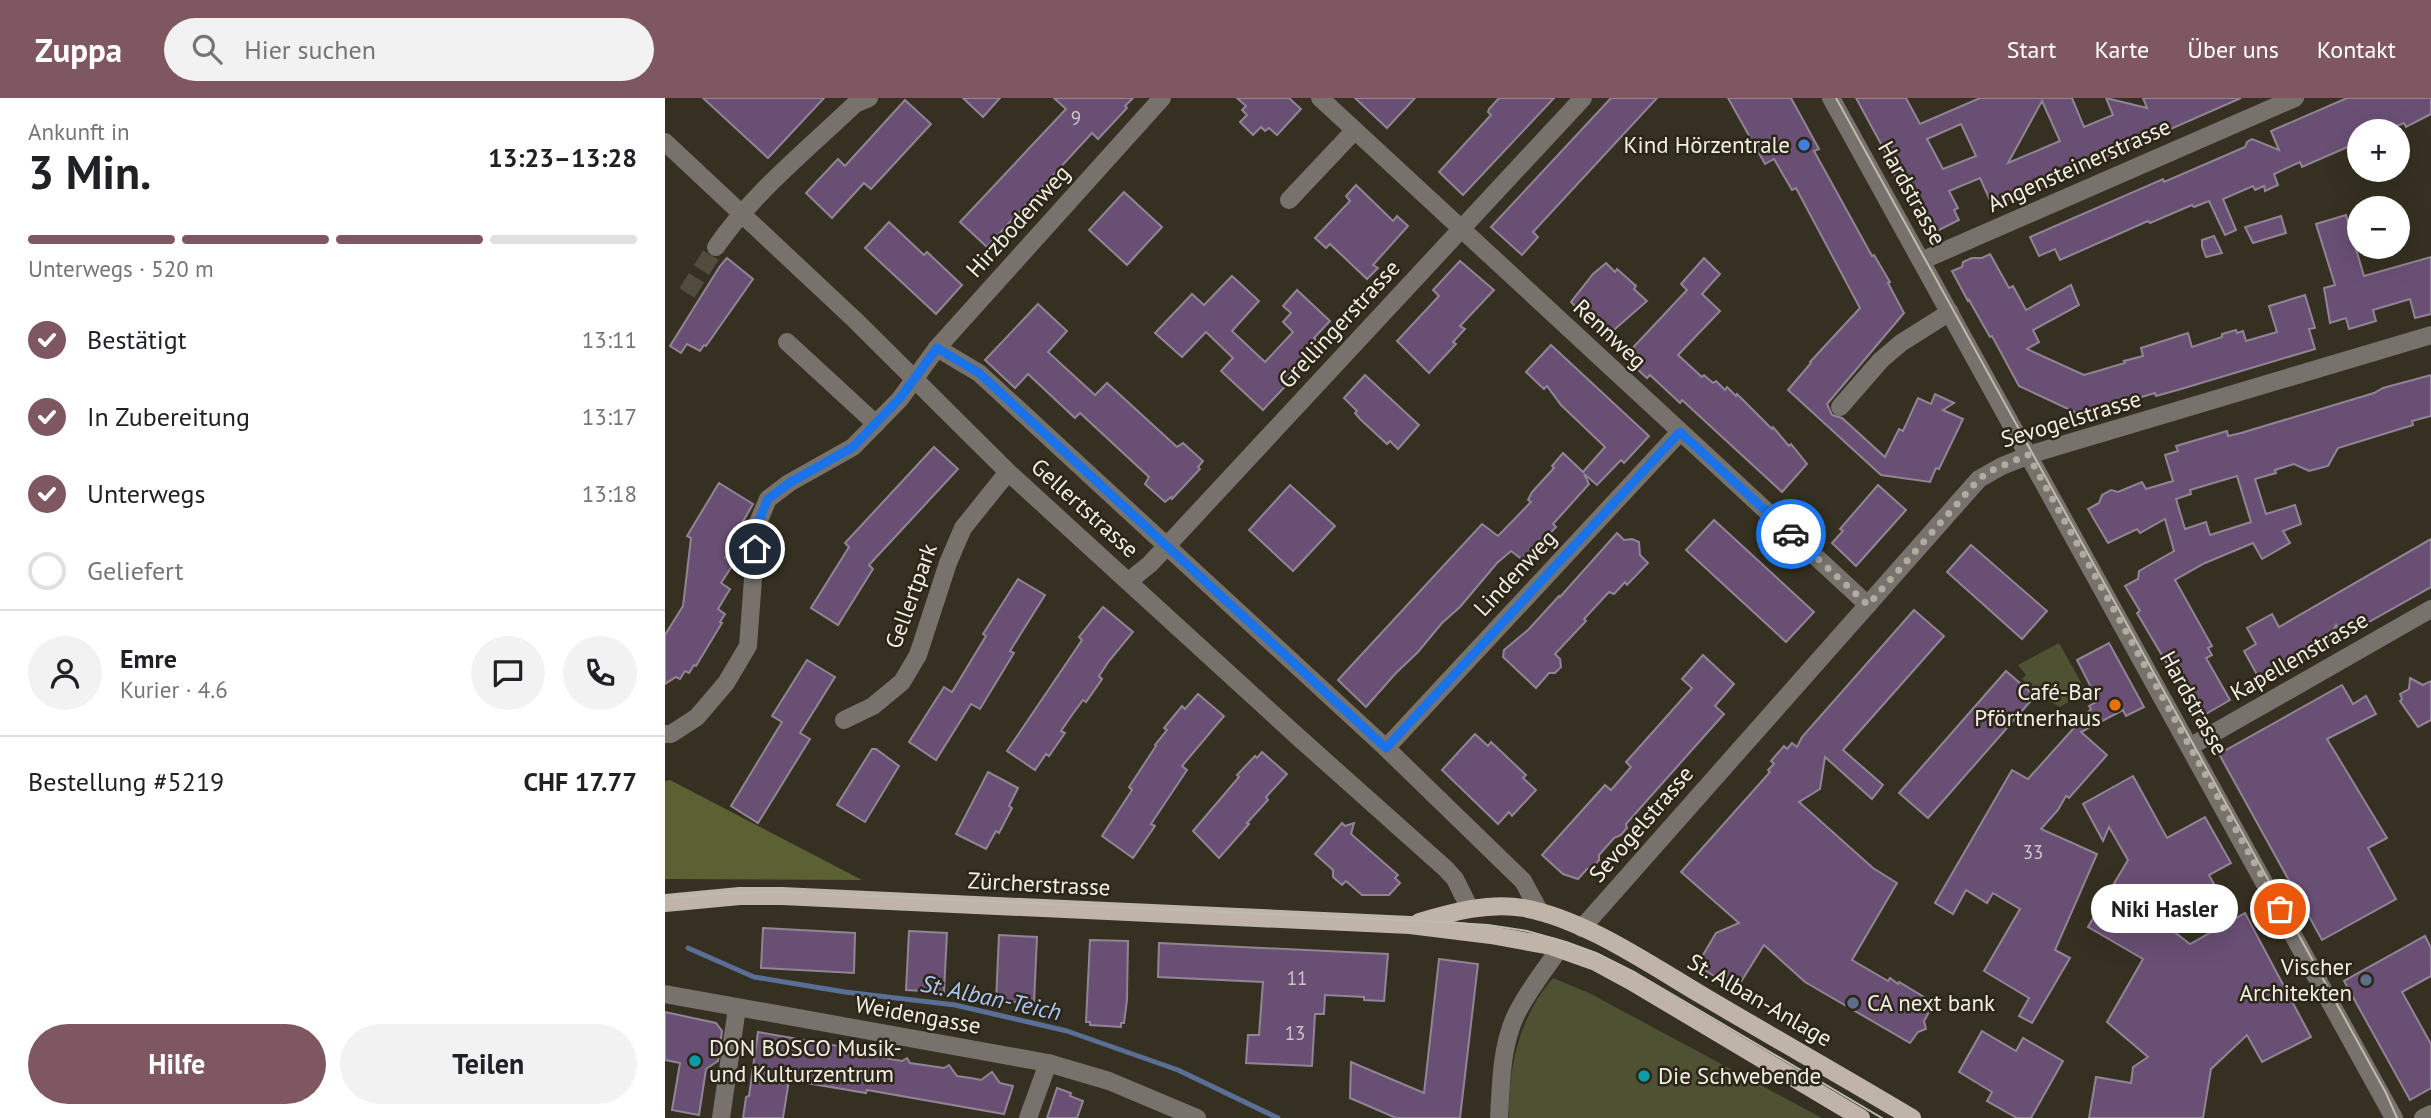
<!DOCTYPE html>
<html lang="de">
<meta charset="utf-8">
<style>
:root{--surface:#fff;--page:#f2f2f2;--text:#202124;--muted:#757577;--line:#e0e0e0;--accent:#7f5760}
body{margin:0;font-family:"PT Sans",sans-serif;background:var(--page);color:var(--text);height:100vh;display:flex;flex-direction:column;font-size:26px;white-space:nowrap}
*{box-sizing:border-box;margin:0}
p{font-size:23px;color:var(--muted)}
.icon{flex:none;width:38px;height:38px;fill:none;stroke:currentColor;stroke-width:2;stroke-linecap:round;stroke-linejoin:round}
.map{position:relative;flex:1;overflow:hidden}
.panel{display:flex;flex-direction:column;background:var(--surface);width:665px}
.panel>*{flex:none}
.tools{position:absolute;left:1682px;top:21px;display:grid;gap:14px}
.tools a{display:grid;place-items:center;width:63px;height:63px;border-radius:50%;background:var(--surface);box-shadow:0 7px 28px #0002;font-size:35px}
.pin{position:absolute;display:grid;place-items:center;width:60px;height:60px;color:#fff;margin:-30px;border:4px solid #fff;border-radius:50%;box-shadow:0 2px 7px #0007}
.courier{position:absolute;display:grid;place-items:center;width:70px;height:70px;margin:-35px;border:5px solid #1a73e8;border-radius:50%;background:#fff;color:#222;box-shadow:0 2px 9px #0007}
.bubble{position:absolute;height:49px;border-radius:24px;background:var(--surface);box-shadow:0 7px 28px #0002;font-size:23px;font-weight:700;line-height:49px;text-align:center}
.overview em{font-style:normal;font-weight:700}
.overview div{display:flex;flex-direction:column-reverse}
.overview{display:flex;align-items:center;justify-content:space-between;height:119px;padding:0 28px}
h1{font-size:46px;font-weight:700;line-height:52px}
.bar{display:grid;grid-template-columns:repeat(4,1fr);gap:10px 7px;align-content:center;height:84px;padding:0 28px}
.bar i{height:9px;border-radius:5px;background:var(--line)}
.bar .selected{background:var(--accent)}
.bar p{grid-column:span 4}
.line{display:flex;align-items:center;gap:18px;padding:0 28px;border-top:2px solid var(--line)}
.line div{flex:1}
.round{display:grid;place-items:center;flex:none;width:74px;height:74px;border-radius:37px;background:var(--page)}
ol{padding:0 28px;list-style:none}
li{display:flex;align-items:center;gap:21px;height:77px}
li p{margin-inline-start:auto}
li .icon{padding:7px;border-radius:50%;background:var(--accent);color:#fff;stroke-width:4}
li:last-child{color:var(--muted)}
li i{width:38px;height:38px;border:4px solid var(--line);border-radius:50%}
.primary-button{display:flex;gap:14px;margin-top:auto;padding:14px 28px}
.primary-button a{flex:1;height:80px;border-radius:42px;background:var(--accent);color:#fff;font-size:28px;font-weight:700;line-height:80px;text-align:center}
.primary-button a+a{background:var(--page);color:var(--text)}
header{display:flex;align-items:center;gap:42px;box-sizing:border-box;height:98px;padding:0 35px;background:var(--accent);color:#fff}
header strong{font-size:33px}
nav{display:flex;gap:38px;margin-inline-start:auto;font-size:24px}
.search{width:490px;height:63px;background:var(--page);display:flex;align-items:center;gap:18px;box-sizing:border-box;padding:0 24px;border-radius:38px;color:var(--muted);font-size:26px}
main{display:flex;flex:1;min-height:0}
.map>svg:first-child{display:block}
.green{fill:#4e5232}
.forest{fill:#5c6133}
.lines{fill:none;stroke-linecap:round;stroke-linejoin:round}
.stream{stroke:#596f96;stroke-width:5}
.building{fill:#694f74;stroke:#908594;stroke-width:2;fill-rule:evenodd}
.minor-tunnel{stroke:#514c3e;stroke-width:18;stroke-dasharray:18 9;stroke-linecap:butt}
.minor{stroke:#77726c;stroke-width:18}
.major{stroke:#bfb4a7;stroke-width:18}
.tram{stroke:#bebbaf;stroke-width:2}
.done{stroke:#afaca0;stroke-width:7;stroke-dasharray:0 12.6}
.route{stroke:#1a73e8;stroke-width:9}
.shop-dot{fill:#3f7fe0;stroke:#2b2617;stroke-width:2.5}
.food-dot{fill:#e8710a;stroke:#2b2617;stroke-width:2.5}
.service-dot{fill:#5c6f8a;stroke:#2b2617;stroke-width:2.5}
.culture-dot{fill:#0f9aa8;stroke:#2b2617;stroke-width:2.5}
.labels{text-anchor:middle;stroke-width:5;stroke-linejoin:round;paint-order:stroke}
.number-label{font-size:19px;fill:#cfc6c8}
.poi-label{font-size:23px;fill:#f1eee4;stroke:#2b2617;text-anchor:end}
.street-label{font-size:23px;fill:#f1eee4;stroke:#2b2617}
.water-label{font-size:24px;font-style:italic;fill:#aac7f9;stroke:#2b2617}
</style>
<header>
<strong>Zuppa</strong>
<div class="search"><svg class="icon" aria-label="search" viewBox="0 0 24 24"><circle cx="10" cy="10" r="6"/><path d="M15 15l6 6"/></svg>Hier suchen</div>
<nav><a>Start</a><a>Karte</a><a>Über uns</a><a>Kontakt</a></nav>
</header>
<main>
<section class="panel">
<div class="overview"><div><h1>3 Min.</h1><p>Ankunft in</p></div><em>13:23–13:28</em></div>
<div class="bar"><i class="selected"></i><i class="selected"></i><i class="selected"></i><i></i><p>Unterwegs · 520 m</p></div>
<ol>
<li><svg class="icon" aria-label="check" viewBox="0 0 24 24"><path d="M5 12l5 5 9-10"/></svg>Bestätigt<p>13:11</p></li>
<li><svg class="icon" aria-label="check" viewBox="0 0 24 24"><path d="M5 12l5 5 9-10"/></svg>In Zubereitung<p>13:17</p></li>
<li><svg class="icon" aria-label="check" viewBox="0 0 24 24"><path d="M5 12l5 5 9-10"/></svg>Unterwegs<p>13:18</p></li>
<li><i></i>Geliefert</li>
</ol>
<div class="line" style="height:126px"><a class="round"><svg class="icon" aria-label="person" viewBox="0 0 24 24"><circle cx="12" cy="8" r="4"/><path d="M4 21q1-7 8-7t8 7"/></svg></a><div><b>Emre</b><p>Kurier · 4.6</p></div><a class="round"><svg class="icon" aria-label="chat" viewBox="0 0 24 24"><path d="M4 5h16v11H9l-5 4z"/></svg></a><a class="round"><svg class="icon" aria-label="phone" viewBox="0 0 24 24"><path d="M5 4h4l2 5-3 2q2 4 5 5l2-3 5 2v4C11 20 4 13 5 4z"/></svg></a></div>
<div class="line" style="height:91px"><div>Bestellung #5219</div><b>CHF 17.77</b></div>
<div class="primary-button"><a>Hilfe</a><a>Teilen</a></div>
</section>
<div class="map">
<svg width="1766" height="1020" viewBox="0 0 1766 1020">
<rect width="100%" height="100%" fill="#353021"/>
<g class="green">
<polygon points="1394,545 1421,593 1395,609 1377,599 1357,581 1361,577 1353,567"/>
<path d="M 888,880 L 924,895 L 1157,1020 L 844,1020 C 843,970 854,919 888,880 Z"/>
</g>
<polygon class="forest" points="5,682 197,782 0,781 0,683"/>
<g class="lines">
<polyline class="stream" points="23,850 89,879 180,894 290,907 402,933 513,972 613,1020"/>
</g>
<g class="building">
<polygon points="38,0 159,0 103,60"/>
<polygon points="298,0 335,0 318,19"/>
<polygon points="389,0 468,0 460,8 462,10 433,41 427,35 322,149 295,124 401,11"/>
<polygon points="572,0 624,0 636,11 612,37 604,30 600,33 596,29 588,37 575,24 582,17 577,12 581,8"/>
<polygon points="690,0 750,0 722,30"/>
<polygon points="834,0 889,0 798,97 774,74 826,17 823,14 824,11"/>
<polygon points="946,0 992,0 868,134 873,139 857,157 826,129"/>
<polygon points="1063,0 1126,0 1154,51 1149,53 1207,158 1209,157 1225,184 1223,185 1239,215 1162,306 1167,317 1177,320 1220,359 1234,331 1238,333 1253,300 1266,306 1270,296 1289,305 1278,312 1298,321 1274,371 1271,370 1265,384 1216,377 1123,292 1146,265 1145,264 1195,210 1131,90 1127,92 1109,61 1100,66"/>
<path d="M 1191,0 L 1241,0 L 1255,26 L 1315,0 L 1407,0 L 1419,29 L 1448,17 L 1441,0 L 1482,10 L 1478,0 L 1576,0 L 1328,109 L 1315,80 L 1284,93 L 1293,110 L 1289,112 L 1294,122 L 1266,136 L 1236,82 L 1233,84 L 1226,69 L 1228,68 ZM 1377,3 L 1395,43 L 1343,65 ZM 1296,26 L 1311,58 L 1278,71 L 1262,41 Z"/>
<polygon points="1682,0 1766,0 1766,16 1741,29 1739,25 1719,33 1694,33 1694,44 1637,69 1635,64 1609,76 1613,87 1600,93 1599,88 1590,92 1588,88 1558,101 1571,132 1560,137 1544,103 1529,109 1527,107 1485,125 1483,123 1395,162 1390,151 1374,158 1365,139 1498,81 1499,84 1543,65 1580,49 1582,44 1587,41 1614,52 1606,33"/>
<polygon points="240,2 266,26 206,91 199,85 167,120 141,95 173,61 180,68"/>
<polygon points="691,87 728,123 732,118 743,128 708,167 713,170 702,181 665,146 661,150 650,140 685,103 681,98"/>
<polygon points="459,94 497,129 462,167 424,132"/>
<polygon points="1681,117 1699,178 1766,159 1766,216 1750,220 1745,201 1708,212 1711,223 1684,231 1681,220 1665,225 1659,190 1670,187 1651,126"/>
<polygon points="1616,118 1621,135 1588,145 1580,129"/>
<polygon points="224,124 259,157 262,154 297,187 271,216 200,150"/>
<polygon points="1549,138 1557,155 1541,159 1537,148 1537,142"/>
<polygon points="1325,156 1344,190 1348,188 1361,212 1406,187 1414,207 1368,232 1374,244 1362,251 1419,277 1460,265 1459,263 1478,258 1476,250 1523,235 1527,249 1557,239 1557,236 1571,232 1572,235 1578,233 1581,243 1612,234 1604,208 1640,197 1650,230 1644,231 1650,251 1516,291 1491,298 1490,295 1416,317 1354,288 1327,238 1325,239 1304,202 1303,203 1287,173 1297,169 1298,164 1307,160 1317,160"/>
<polygon points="62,160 88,181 41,248 39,247 35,253 22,246 16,255 5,248 55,168"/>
<polygon points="1039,160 1055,176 1037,196 1055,213 1013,257 1037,279 1039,277 1048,285 1051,283 1060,292 1062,289 1071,298 1072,296 1107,331 1108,329 1124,348 1126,346 1142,366 1117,394 1017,302 1015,305 985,277 982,280 971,270 973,267 962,256 1022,192 1016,186"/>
<polygon points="795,163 829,192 795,228 800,231 788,244 791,246 764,275 732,243 774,198 768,192"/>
<polygon points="941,165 950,174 952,171 971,188 969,191 982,203 942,238 923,222 906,204 928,176"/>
<polygon points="567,178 594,203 567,233 600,264 628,234 618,224 626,215 618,208 632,192 665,223 649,240 658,248 598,312 556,273 568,260 541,234 517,259 490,235 527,196 539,207"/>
<polygon points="373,206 402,233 383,254 430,297 442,285 512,349 518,345 538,363 533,369 535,371 507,401 506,399 500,404 480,386 484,379 415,315 410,320 363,276 350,290 320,262"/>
<polygon points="886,247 984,338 959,365 956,362 932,387 919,376 924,386 888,426 891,429 859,463 846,453 832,465 795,509 777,525 753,554 730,576 701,609 673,582 817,426 833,438 866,404 863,402 867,394 889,370 887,368 898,355 918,374 940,349 896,307 882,288 879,291 861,274"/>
<polygon points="700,277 754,327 733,351 725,343 722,346 695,321 690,315 692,313 679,300"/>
<path d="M 1766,277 L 1766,318 L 1747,323 L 1748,327 L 1673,350 L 1663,368 L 1644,373 L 1629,366 L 1610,372 L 1611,375 L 1590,381 L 1601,416 L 1630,407 L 1636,426 L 1618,433 L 1625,445 L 1597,461 L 1588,445 L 1540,465 L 1510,482 L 1547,548 L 1543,550 L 1547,557 L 1541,560 L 1565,602 L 1534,620 L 1472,515 L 1475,513 L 1460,488 L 1473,481 L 1474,473 L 1509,453 L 1500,421 L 1475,435 L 1472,431 L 1443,445 L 1423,411 L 1434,405 L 1437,397 L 1446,392 L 1453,394 L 1477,384 L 1481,391 L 1508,383 L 1500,357 L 1513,353 L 1511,348 L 1562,333 L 1563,338 L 1576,335 L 1709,295 L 1718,290 ZM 1572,378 L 1586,424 L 1545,437 L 1541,424 L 1520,431 L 1511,401 L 1526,396 L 1525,392 Z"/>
<polygon points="269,349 293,371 204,467 208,471 173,527 146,510 184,449 180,445"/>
<polygon points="54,385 88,406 69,439 72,441 60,460 69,465 56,485 65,491 53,511 60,516 55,524 57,525 31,568 29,567 24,575 20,573 15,581 11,579 0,586 0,537 18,508 26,440 22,438"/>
<polygon points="625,387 670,428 628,473 584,432"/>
<polygon points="1213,387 1241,412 1191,468 1167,445 1178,433 1175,431"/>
<polygon points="1049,422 1149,514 1121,544 1021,452"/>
<polygon points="952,435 959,442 967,441 974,444 975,457 983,465 962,487 960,484 949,496 944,494 919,521 921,523 890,556 895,561 896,569 890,575 884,575 871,590 838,559 839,552 864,531 894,498 895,499"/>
<polygon points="1766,441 1766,489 1688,533 1678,541 1671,527 1659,551 1650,554 1625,571 1620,571 1596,584 1579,553 1591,546 1582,530 1607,516 1614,529"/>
<polygon points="1306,447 1382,513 1357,541 1282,474"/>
<polygon points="353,481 380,497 345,553 349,555 315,611 306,606 271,662 244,644 279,589 287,594 321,538 318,536"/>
<polygon points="438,509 468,534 444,563 434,578 437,581 421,604 418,602 407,617 396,633 400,635 384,658 381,656 370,672 342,653 417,542 414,539"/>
<polygon points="1249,512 1279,538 1178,652 1218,687 1207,701 1160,659 1155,691 1134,704 1208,770 1232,785 1187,862 1223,883 1225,880 1233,886 1234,884 1269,905 1259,923 1261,931 1253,934 1245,945 1140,884 1099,847 1074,887 1067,889 1036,870 1035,862 1051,835 1074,825 1016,774 1105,674 1103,672 1109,666 1106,663 1119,648 1122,651 1127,645 1132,649 1137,639"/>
<polygon points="1444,545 1479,609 1461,618 1458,612 1416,634 1442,657 1404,700 1401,698 1393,712 1376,731 1432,756 1390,852 1405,860 1367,925 1354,918 1364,900 1319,873 1355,811 1328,795 1322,805 1301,792 1288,816 1270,805 1347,672 1363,681 1426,611 1424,608 1433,603 1412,562"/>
<polygon points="1038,557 1069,586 1050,608 1059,616 961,726 962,730 956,737 949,740 934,757 934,762 926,771 922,771 913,781 898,776 877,757 940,687 946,692 966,669 961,664 1027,590 1017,581"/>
<polygon points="142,562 170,579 135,635 145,641 93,725 66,708 117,624 107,618"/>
<polygon points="1341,573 1370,598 1263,720 1234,695"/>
<polygon points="1745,580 1758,587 1766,583 1766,622 1753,629 1735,603 1737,601 1735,596 1744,591"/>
<polygon points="1677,587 1688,606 1701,598 1711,616 1662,641 1722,740 1703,750 1731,801 1657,842 1554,656"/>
<polygon points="533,596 559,618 517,668 522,672 486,726 490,728 468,760 437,738 467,692 464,689 491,648 490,647 502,632 499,630 517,608 520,611"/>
<polygon points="810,636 823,648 826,644 861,677 858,680 871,692 847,718 844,714 833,726 777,672"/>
<polygon points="207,651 211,651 234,668 200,724 172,707"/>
<polygon points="597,654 622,676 601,699 603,702 582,725 584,726 554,760 528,733 574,679 572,677 590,658 592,660"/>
<polygon points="323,674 353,690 344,708 347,710 334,735 331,733 321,751 291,736"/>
<polygon points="1468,678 1502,740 1540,719 1566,765 1544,777 1554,795 1499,826 1525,846 1580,815 1646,939 1597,964 1582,937 1546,971 1538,1020 1424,1020 1431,979 1466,985 1468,969 1483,959 1442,924 1478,861 1423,829 1463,762 1444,729 1438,743 1418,706"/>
<polygon points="677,725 680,728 689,725 686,736 733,777 730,780 735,785 724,797 697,797 681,783 677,787 668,779 668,772 650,756"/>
<polygon points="98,830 190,835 189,875 96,870"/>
<polygon points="244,833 282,835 279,894 241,892"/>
<polygon points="334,837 372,839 369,905 331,903"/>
<polygon points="1760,838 1766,850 1766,878 1737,894 1766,946 1766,990 1745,1002 1679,883"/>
<polygon points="425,842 463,843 462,902 459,925 456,925 456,929 425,927 425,924 421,924"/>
<polygon points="494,845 723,856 719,903 699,902 699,899 660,897 659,916 650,916 647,968 581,965 583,937 594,937 598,884 493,879"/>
<polygon points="774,861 813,866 795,1020 731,1020 685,1000 686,964 759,995"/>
<polygon points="0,914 51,925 57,933 53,963 41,971 34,1017 7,1012 15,965 0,962"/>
<polygon points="1317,933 1351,953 1358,940 1398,963 1366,1020 1352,1020 1322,1003 1327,994 1294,974"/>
<polygon points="93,934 208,954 207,958 237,963 242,960 245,965 279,970 284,967 292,978 306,980 316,982 327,974 335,985 348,988 339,1016 202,992 201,995 124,982 118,1020 78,1020 81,999 84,998"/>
<polygon points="392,990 406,995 405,998 418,1003 412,1020 382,1020"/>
</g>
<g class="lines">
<polyline class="minor-tunnel" points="22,195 51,149"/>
<g class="minor">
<polyline points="655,0 1203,507"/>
<polyline points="1166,0 1729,1020"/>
<polyline points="0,44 190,222 343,374 632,638 781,771 790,781 805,811"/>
<polyline points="624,102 689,33"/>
<path d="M 51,149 C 88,95 142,52 190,6 L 204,0"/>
<polyline points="1256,163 1630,0"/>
<polyline points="122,244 211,326"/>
<polyline points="272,250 314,275 721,650 858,783 875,814"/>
<polyline points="1175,309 1216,262 1236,245 1285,214"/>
<polyline points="464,483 485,466 918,0"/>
<polyline points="179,622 208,608 237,584 253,557 283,465 298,430 343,374"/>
<polyline points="0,636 6,636 32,619 61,585 83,548 92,427 103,401 124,385 188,349 235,301 272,250 497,0"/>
<polyline points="1526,648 1766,511"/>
<polyline points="721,650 1015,334"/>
<polyline points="917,830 1314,381 1337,368 1367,356 1766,237"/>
<polyline points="0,896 383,965 444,983 532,1020"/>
<polyline points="56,1020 72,910"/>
<polyline points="363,1020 383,965"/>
<path d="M 834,1020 C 836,987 836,950 850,919 C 861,895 880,872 894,851"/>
<polyline points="1758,1020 1766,1016"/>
</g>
<g class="major">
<polyline points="0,805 75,798 117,798 745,827 826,837 886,848 931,864 966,883 1196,1020"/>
<path d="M 754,824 C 787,814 824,804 859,810 C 920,821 987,868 1040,899 C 1109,940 1179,979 1247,1020"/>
</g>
<g class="tram">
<polyline points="1171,0 1721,995 1732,1020"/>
<polyline points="0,800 65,795 116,794 758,823 823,827 862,833 901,844 931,855 971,875 1217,1020"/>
</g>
</g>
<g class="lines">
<polyline class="done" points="1126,436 1203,507 1314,381 1325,373 1363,357 1615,811"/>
<polyline class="route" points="90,451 92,427 103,401 124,385 188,349 235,300 272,250 314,275 721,650 1015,334 1126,436"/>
</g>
<circle class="shop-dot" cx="1139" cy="47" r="7"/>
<circle class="food-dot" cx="1450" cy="607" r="7"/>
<g class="service-dot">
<circle cx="1701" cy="882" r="7"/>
<circle cx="1188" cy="905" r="7"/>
</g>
<g class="culture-dot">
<circle cx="30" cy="963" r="7"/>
<circle cx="979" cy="978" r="7"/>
</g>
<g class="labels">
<g class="number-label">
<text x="411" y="27">9</text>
<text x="1368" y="761">33</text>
<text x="632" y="887">11</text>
<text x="630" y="942">13</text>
</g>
<g class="poi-label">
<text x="1125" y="55">Kind Hörzentrale</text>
<text x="1436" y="602">Café-Bar<tspan x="1436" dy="26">Pförtnerhaus</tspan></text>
<text x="1687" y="877">Vischer<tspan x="1687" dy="26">Architekten</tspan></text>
<text x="1202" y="913" text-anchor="start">CA next bank</text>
<text x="44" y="958" text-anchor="start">DON BOSCO Musik-<tspan x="44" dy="26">und Kulturzentrum</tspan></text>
<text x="993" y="986" text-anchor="start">Die Schwebende</text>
</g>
<g class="street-label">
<text transform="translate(1414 67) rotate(-24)" y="8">Angensteinerstrasse</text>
<text transform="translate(1247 95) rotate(61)" y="8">Hardstrasse</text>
<text transform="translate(353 123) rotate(-48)" y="8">Hirzbodenweg</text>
<text transform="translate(674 226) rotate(-47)" y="8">Grellingerstrasse</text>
<text transform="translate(945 236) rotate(43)" y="8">Rennweg</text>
<text transform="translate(1406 321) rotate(-17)" y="8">Sevogelstrasse</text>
<text transform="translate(420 410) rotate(42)" y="8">Gellertstrasse</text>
<text transform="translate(850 475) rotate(-47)" y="8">Lindenweg</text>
<text transform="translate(246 498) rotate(-70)" y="8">Gellertpark</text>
<text transform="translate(1634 558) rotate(-30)" y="8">Kapellenstrasse</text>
<text transform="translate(1529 605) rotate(61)" y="8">Hardstrasse</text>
<text transform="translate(976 726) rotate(-49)" y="8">Sevogelstrasse</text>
<text transform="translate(374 786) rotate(3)" y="8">Zürcherstrasse</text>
<text transform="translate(1095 902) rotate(30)" y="8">St. Alban-Anlage</text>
<text transform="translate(253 917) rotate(10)" y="8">Weidengasse</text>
</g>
<g class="water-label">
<text transform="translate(326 900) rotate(12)" y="8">St. Alban-Teich</text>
</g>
</g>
</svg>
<div class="tools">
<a>+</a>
<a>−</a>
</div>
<div class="pin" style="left:1615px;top:811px;background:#ea580c"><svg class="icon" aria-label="bag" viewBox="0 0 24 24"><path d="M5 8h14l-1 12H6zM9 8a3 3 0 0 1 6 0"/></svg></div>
<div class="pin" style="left:90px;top:451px;background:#1f2937"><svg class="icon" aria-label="home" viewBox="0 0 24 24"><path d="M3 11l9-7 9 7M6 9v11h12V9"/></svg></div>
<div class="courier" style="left:1126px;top:436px"><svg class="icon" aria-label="car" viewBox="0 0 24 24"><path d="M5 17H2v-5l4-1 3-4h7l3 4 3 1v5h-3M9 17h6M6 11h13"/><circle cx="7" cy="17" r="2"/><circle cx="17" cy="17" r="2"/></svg></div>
<div class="bubble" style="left:1426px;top:786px;width:147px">Niki Hasler</div>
</div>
</main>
